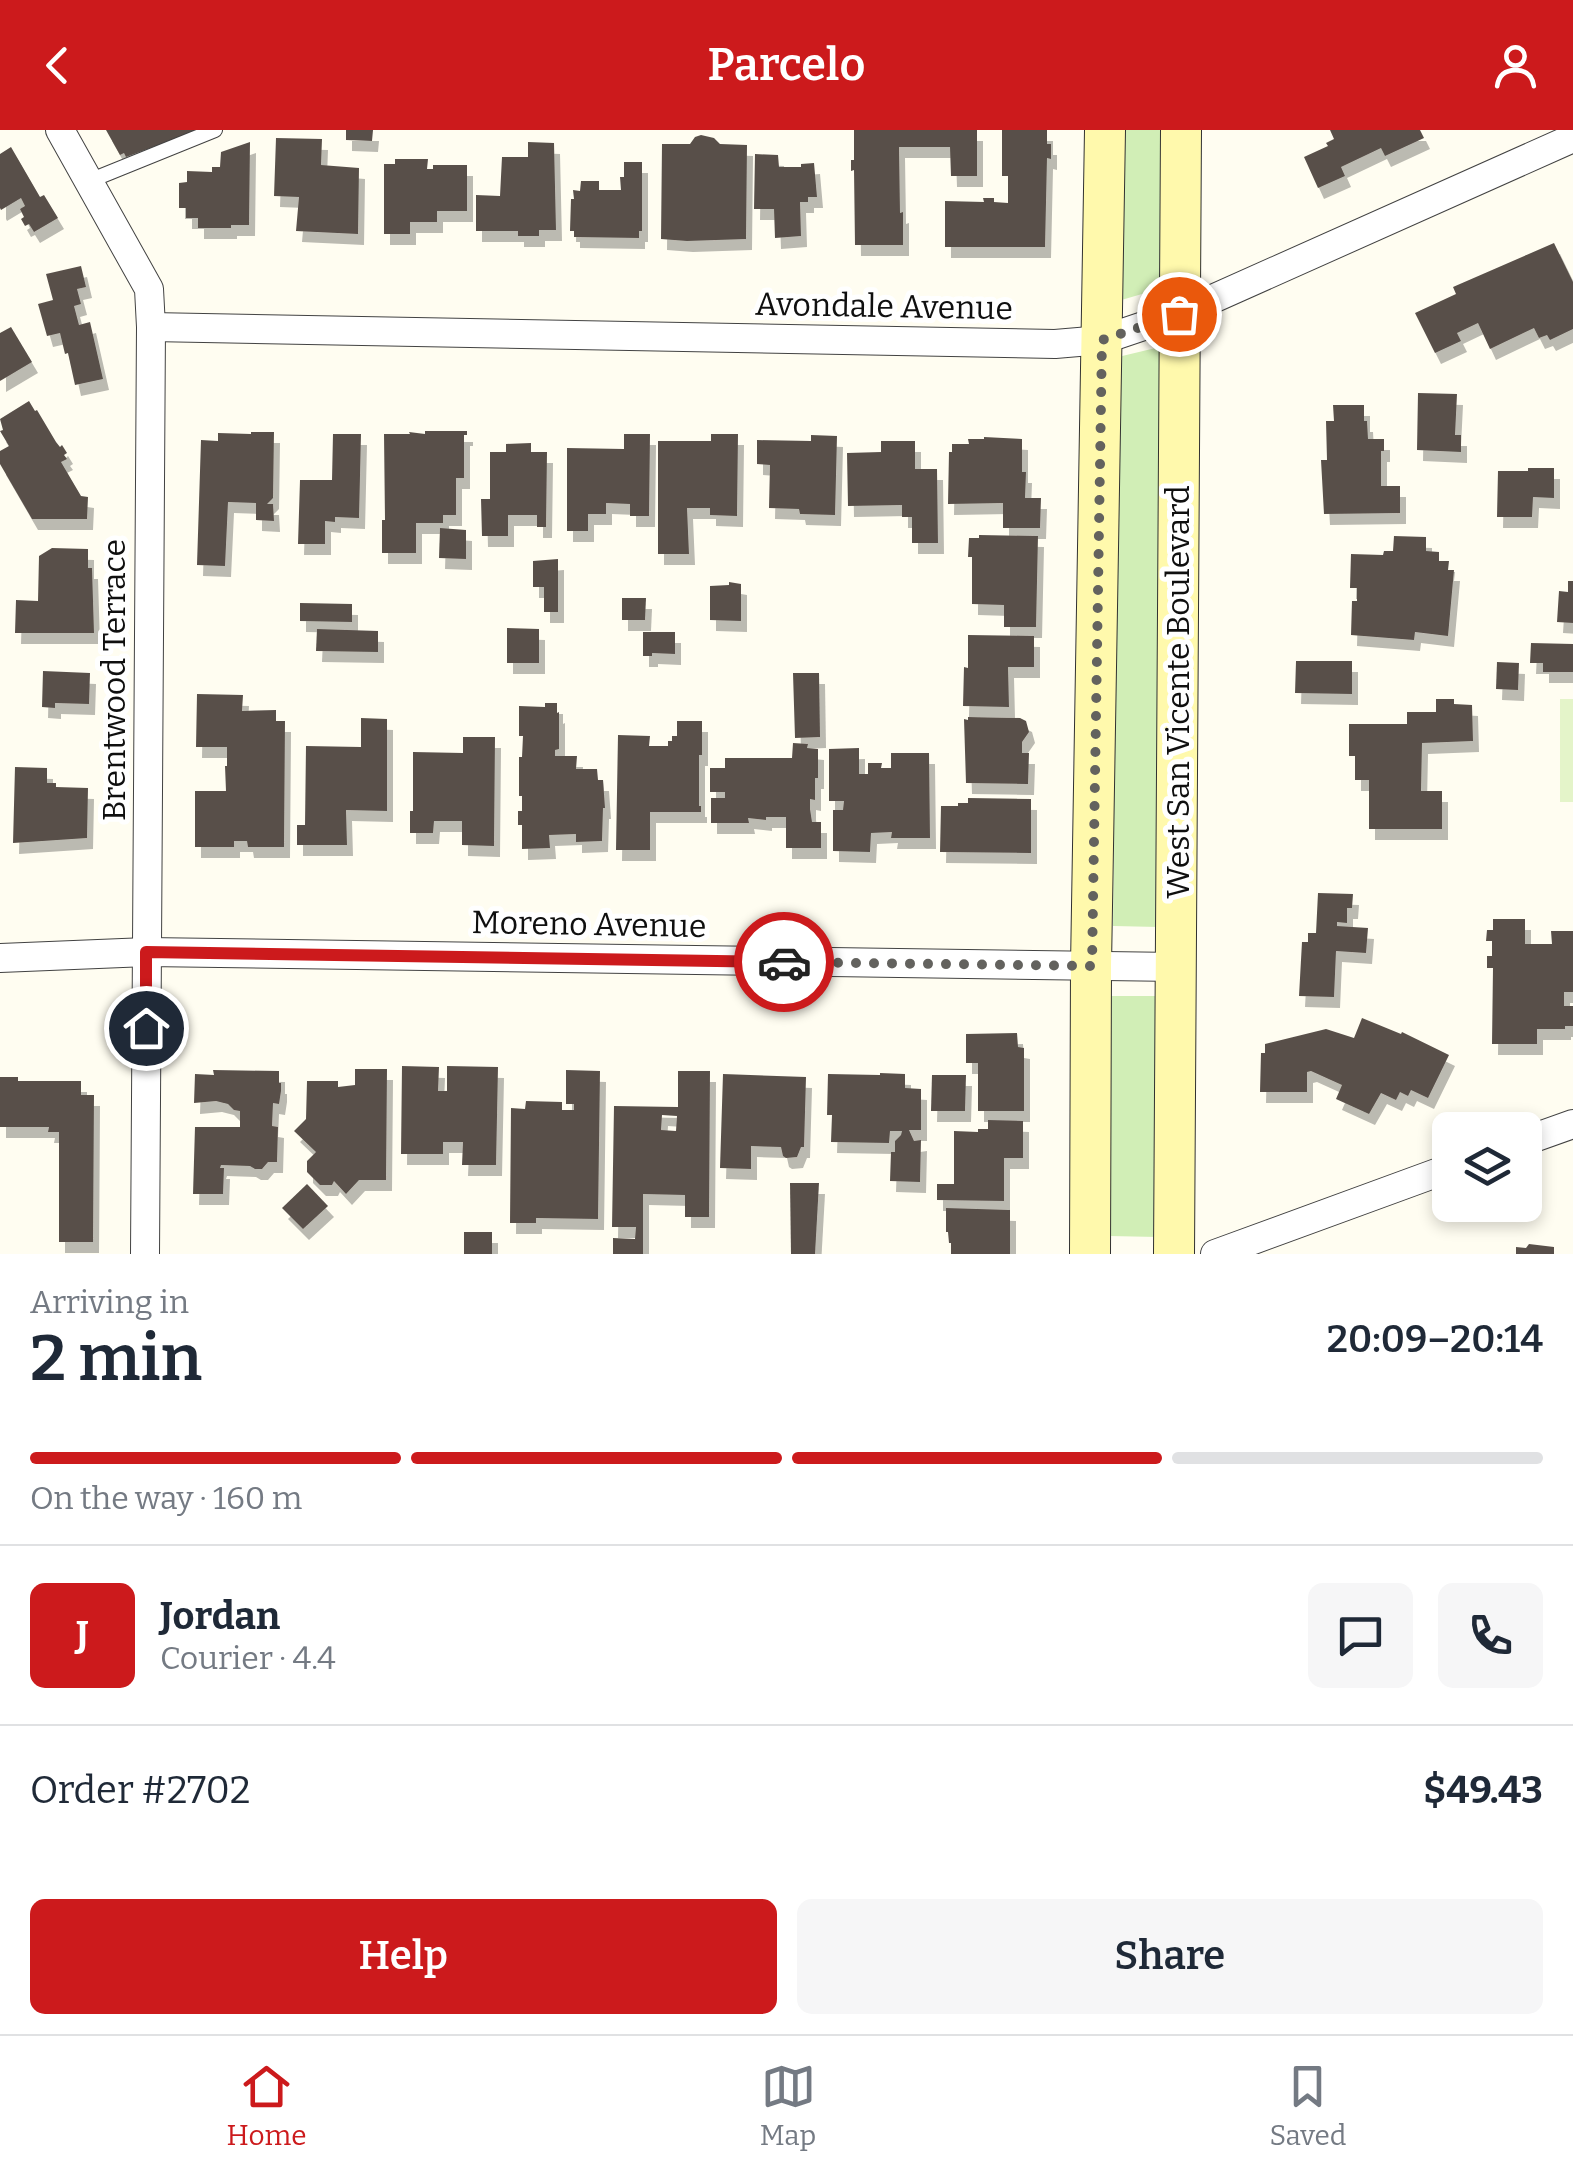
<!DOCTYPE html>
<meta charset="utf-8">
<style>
:root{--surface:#fff;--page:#f6f6f7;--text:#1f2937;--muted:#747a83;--line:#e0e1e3;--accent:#cc1a1c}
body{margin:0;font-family:Bitter,serif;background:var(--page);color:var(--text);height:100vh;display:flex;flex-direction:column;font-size:38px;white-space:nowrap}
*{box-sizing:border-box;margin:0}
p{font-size:32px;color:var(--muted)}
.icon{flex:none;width:55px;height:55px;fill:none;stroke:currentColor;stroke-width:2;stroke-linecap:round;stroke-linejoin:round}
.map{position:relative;height:1124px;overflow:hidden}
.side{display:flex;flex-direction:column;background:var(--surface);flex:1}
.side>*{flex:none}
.tools{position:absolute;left:1432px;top:982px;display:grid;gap:20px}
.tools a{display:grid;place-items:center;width:110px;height:110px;border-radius:15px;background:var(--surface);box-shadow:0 5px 15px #0003;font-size:50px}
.pin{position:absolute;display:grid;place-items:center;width:85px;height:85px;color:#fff;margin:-42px;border:5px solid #fff;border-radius:50%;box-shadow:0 2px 10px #0007}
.courier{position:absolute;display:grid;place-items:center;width:100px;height:100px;margin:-50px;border:8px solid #cc1a1c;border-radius:50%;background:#fff;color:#222;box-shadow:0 2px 12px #0007}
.head em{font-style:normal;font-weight:600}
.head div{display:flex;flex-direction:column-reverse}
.head{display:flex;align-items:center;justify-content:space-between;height:170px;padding:0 30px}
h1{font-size:65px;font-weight:600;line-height:75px}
.bar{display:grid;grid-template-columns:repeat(4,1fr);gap:15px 10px;align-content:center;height:120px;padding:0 30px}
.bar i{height:12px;border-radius:8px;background:var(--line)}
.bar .on{background:var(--accent)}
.bar p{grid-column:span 4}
.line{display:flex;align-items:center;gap:25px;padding:0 30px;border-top:2px solid var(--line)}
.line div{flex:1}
.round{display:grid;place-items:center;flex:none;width:105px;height:105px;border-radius:15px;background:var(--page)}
.cta{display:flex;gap:20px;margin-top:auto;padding:20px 30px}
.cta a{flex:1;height:115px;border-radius:15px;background:var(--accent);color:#fff;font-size:40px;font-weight:600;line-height:115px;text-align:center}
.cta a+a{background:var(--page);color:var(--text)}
header{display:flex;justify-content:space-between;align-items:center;height:130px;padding:0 30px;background:var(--accent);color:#fff;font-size:45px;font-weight:600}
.dock{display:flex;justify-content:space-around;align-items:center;height:140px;border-top:2px solid var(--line);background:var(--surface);font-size:28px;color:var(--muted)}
.dock a{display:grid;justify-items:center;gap:5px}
.dock .on{color:var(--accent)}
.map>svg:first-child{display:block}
.green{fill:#d1eeb6}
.pitch{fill:#e4f4c9}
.building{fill:#59504a;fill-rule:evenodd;filter:url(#shadow)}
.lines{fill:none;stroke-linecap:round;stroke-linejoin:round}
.lane-casing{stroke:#424242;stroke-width:16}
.street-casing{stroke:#424242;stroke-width:30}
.secondary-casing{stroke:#313131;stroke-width:42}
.lane{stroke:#fff;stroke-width:14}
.street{stroke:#fff;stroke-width:28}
.secondary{stroke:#fff9ac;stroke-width:40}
.done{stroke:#63625e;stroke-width:10;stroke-dasharray:0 18}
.route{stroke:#cc1a1c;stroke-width:12}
.labels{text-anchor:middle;stroke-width:10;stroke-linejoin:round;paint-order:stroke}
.street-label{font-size:32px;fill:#0f0f0f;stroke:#fff}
</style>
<header><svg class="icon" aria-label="back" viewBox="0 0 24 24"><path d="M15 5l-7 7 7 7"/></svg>Parcelo<svg class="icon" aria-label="person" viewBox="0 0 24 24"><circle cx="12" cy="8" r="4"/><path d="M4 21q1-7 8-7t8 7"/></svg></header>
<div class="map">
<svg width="1573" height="1124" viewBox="0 0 1573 1124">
<defs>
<filter id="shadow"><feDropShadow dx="6" dy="11" stdDeviation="0" flood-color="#0004"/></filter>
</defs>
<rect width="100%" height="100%" fill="#fffdf1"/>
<g class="green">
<polygon points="1119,0 1168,0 1166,157 1118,171"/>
<polygon points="1164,216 1159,797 1113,796 1118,227"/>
<polygon points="1111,866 1160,866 1158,1107 1109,1106"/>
</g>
<rect class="pitch" x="1560" y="569" width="13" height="103"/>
<g class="building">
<polygon points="106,0 199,0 126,27 124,23 120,25"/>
<polygon points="346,0 373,0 372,11 346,10"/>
<polygon points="854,0 977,0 977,46 951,46 950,17 899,17 900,83 903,82 903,115 855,115 854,40 851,41 851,30 854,30"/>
<polygon points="1002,0 1047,0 1047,14 1051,14 1051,29 1047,28 1045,117 945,117 945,71 984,72 983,68 994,68 994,72 1008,73 1008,46 1002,46"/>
<polygon points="1330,0 1420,0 1424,8 1385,26 1381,18 1341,37 1345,46 1318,58 1304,27 1328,16 1326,13 1334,9"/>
<polygon points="701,5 714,8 720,14 747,15 746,109 687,111 661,109 662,14 690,14 695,7"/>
<polygon points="276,8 322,9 321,35 359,38 358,104 296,101 299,67 274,66"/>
<polygon points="250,12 249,95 231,95 231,98 198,98 198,88 186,88 186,78 179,78 179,53 187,52 187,41 212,42 212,37 220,37 221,22"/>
<polygon points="528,12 554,13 556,100 539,100 539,106 518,106 518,101 476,101 476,65 500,66 502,27 528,27"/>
<polygon points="11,17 40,67 44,65 58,88 34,102 29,94 25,96 21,89 24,87 20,79 25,76 21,68 1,80 0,78 0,24"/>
<polygon points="755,24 778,25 779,37 801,37 801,34 814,33 817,67 808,67 808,72 800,72 801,106 775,108 774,79 754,79"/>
<polygon points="395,29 428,29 427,39 433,39 433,35 467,35 467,81 437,81 437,92 410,92 410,104 384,104 384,34 395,34"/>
<polygon points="624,32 642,32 642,101 639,101 639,108 574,107 574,101 570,101 571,69 574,69 573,60 580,61 581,51 599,51 599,60 621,60 620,47 624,47"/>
<polygon points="1554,113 1573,152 1573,199 1550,210 1547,205 1539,208 1534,198 1490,219 1478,193 1457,203 1461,211 1435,223 1415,183 1456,164 1453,157"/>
<polygon points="81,136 86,157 77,159 81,174 74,176 79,195 90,192 103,249 75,255 68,223 65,224 60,203 47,206 38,174 53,170 46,144"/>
<polygon points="11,197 32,232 0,251 0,203"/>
<polygon points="1418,263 1457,264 1455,305 1461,305 1461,322 1417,320"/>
<polygon points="29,271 35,281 37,280 56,312 60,317 62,315 67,323 64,325 67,329 61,332 81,366 88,367 87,389 32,389 0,334 0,321 9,316 0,301 3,300 0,289"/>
<polygon points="1333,275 1364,275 1364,291 1367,291 1368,309 1384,309 1384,321 1381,321 1381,356 1400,356 1400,383 1324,384 1321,330 1327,330 1326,291 1334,291"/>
<polygon points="425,301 467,301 467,305 464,305 464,348 456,348 456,385 443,385 443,393 416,393 416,423 382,423 382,390 385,390 384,304 410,304 409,302 425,304"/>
<polygon points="251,302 274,302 273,368 267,374 273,374 274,391 256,390 256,373 228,372 225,436 197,435 201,310 218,311 218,303 251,304"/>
<polygon points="333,304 361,304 359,388 335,387 335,392 325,391 325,414 298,414 300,350 332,350"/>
<polygon points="624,304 650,304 649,386 630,386 630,374 606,373 606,384 588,384 588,401 567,401 567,318 624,319"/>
<polygon points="711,304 738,304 737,386 710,385 710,378 687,378 689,424 658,424 658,311 711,311"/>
<polygon points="811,305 837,306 835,385 800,384 799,379 769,378 770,335 757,334 757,310 811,311"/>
<polygon points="984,307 1022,309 1022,342 1026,342 1025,368 1041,368 1040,398 1003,398 1003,373 948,374 949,322 952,322 952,314 969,314 968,309 984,309"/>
<polygon points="881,311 915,311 915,339 937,339 938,413 912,413 912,387 902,387 902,375 848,376 847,323 881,322"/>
<polygon points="531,313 531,322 547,322 546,397 537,397 537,385 508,385 508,406 482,406 481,369 490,369 490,322 506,322 506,314"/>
<polygon points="1528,338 1554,338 1554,368 1533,367 1532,387 1497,387 1498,341 1528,341"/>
<polygon points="440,398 466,400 466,429 439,428"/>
<polygon points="979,405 1038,406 1036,497 1004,497 1004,475 972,474 972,427 968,427 969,408 979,408"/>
<polygon points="1394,406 1426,407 1426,421 1439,422 1439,431 1449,431 1448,440 1454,440 1448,506 1415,502 1414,510 1351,505 1352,471 1357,471 1357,458 1350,458 1351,424 1383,425 1384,421 1393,421"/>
<polygon points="52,418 88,419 88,438 92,438 94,503 15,503 16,470 38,471 39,426"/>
<polygon points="558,429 558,482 544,482 544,457 533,457 533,431"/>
<polygon points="1568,451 1573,451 1573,493 1557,492 1559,461 1568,462"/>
<polygon points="729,452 741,454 741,491 710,490 710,456 729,455"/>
<polygon points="622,468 646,468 645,490 622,490"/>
<polygon points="300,473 352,474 352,492 300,491"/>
<polygon points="507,498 539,499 539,533 507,533"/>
<polygon points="317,499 378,501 378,522 316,521"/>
<polygon points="643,502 675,502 675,524 652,523 652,526 643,526"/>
<polygon points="968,505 1034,506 1034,537 1008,537 1009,577 963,576 964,537 968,538"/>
<polygon points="1531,513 1573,514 1573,542 1543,542 1543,533 1530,533"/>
<polygon points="1296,531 1352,531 1352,564 1295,563"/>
<polygon points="1497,532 1519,533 1518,560 1496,559"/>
<polygon points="43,541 90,543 89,574 55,573 55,578 42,577"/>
<polygon points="793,543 819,543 820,607 795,608"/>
<polygon points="197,564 243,565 242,581 276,580 276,591 285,591 284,717 248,717 247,711 234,711 234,717 195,717 195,661 226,661 225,636 227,636 227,617 196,617"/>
<polygon points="1436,569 1454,569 1454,574 1472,575 1473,611 1422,613 1421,661 1442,661 1442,699 1369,699 1369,650 1355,650 1355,626 1349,626 1349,594 1407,594 1407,582 1436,582"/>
<polygon points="545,573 557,573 557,583 559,582 559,619 555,620 555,626 577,626 576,639 597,639 598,650 603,650 605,678 603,678 602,711 576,712 576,704 549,705 550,718 522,719 522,695 518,695 518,681 522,681 522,666 519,666 519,627 522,627 523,606 519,606 519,576 545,577"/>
<polygon points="968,587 1020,588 1026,591 1029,602 1022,612 1022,623 1029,623 1028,654 966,653 964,589 968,590"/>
<polygon points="361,588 387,589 387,681 346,680 347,715 297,715 297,695 305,695 306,616 361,617"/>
<polygon points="677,591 702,591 702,625 699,625 699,676 701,676 701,682 650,682 650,720 616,720 618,605 650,606 649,616 668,616 668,611 672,611 672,606 677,606"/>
<polygon points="463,607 495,607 494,716 462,715 462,691 434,691 433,703 410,703 410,681 413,681 413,622 463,623"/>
<polygon points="793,613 808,614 807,618 818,619 818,648 815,648 815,670 810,669 810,679 812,692 821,692 821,718 786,718 786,687 766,687 766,690 748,688 749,693 711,693 711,668 725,668 725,662 710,662 710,638 725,638 725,628 792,628"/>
<polygon points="859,618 859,644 868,644 868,633 882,633 881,638 891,638 891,623 929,623 930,708 891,708 892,702 871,703 870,722 833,721 833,680 843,680 844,671 829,671 829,619"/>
<polygon points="15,637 47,638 47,653 56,653 56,657 88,658 87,708 13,713"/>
<polygon points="968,668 1031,669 1031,723 940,722 941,676 958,676 958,673 968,673"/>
<polygon points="1318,763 1353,764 1352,778 1347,778 1347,793 1337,792 1337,796 1368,798 1366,823 1336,821 1334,867 1299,866 1302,812 1308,812 1308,803 1316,803"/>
<polygon points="1493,789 1525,789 1525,814 1552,814 1551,801 1573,801 1573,862 1564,862 1564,876 1573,876 1573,896 1565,896 1565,899 1537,899 1537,914 1492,914 1493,838 1487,838 1487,826 1492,826 1492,811 1486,811 1487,800 1493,800"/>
<polygon points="1362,888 1401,904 1402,902 1449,925 1428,968 1411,960 1408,966 1400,962 1396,970 1381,963 1369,984 1336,969 1342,955 1311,941 1307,942 1307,962 1260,962 1261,923 1265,923 1265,914 1326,899 1354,908"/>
<polygon points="1017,903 1018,917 1024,918 1024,981 978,981 978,933 966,933 966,904"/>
<polygon points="402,936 439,937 438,961 447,961 447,936 498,937 496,1035 462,1035 463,1012 443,1012 443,1024 401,1024"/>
<polygon points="355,939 387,939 386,1050 359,1050 346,1064 334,1051 332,1055 320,1055 307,1042 307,1031 316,1022 294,1001 306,989 307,951 338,951 338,957 355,955"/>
<polygon points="213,940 279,941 279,953 281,953 281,961 279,974 273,973 272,996 278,997 277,1032 268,1032 262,1039 255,1039 250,1036 221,1035 220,1038 224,1038 223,1064 193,1064 195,997 240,997 240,981 234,980 228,974 216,971 194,973 195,944 214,945"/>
<polygon points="566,940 600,941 598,1089 536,1088 536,1093 510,1093 511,978 525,979 526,971 562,972 562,980 574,980 574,974 566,974"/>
<path d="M 678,941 L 710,941 L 709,1087 L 685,1087 L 685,1065 L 643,1064 L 643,1124 L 613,1124 L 613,1108 L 635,1109 L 636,1097 L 612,1097 L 614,976 L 678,977 ZM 662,985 L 677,986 L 676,1001 L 661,1000 Z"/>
<polygon points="880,943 905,944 905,958 921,959 921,1000 909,1000 914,1011 921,1010 920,1052 890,1051 891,1022 895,1022 895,1011 901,1005 902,1001 890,1001 889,1013 831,1012 832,985 827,985 828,944 880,945"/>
<polygon points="723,944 806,947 804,1017 801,1017 797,1027 786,1028 783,1026 781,1017 751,1016 751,1039 720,1038"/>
<polygon points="932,945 966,945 965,981 931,981"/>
<polygon points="0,947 18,947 18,951 81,951 81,965 94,965 93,1112 59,1112 59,1002 48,1002 49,997 0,997"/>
<polygon points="988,990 1023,991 1023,1028 1004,1028 1004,1071 937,1070 937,1054 954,1054 954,1001 978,1002 978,999 988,999"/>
<polygon points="790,1053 819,1053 815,1124 791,1124"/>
<polygon points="307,1054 328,1076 303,1099 282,1078"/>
<polygon points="946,1078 1010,1080 1010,1124 951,1124 951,1113 949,1113 948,1102 946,1102"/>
<rect x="464" y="1102" width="28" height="22"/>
<polygon points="1529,1114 1554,1117 1554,1124 1516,1124 1516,1117 1526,1118"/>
</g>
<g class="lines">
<defs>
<polyline id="lane" points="89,51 215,0"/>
<g id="street">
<polyline points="60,0 149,159 151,197 145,1124"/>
<polyline points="151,197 1055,214 1102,210 1179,184 1573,8"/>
<polyline points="0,828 147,822 1177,837"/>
<polyline points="1525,1011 1573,994"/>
<polyline points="1215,1124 1450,1038"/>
</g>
<g id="secondary">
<polyline points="1090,1124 1091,836 1105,0"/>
<polyline points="1174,1124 1181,0"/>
</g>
</defs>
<use href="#lane" class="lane-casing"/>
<use href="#street" class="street-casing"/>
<use href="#secondary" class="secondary-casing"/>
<use href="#lane" class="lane"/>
<use href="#street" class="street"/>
<use href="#secondary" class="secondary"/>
</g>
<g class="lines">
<polyline class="done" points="784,832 1092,836 1102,210 1179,184"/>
<polyline class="route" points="146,898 146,822 784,832"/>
</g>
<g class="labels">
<g class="street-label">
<text transform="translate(884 176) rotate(1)" y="11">Avondale Avenue</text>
<text transform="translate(114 550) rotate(-90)" y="11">Brentwood Terrace</text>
<text transform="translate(1178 562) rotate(-90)" y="11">West San Vicente Boulevard</text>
<text transform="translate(589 794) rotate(1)" y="11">Moreno Avenue</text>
</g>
</g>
</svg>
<div class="tools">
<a><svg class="icon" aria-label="layers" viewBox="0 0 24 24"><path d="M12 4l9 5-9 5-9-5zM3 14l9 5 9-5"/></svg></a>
</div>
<div class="pin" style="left:1179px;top:184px;background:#ea580c"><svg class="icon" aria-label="bag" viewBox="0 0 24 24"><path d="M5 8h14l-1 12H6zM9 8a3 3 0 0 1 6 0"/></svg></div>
<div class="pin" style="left:146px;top:898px;background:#1f2937"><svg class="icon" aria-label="home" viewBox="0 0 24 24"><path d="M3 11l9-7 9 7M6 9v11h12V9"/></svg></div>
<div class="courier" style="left:784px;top:832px"><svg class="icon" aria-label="car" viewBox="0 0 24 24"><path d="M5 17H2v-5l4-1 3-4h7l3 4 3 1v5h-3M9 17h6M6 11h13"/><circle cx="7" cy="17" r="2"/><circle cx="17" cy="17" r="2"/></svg></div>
</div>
<section class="side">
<div class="head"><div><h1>2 min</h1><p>Arriving in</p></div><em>20:09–20:14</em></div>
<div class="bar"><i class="on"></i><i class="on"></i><i class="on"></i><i></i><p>On the way · 160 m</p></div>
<div class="line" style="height:180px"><b class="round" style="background:var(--accent);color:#fff">J</b><div><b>Jordan</b><p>Courier · 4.4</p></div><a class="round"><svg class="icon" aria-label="chat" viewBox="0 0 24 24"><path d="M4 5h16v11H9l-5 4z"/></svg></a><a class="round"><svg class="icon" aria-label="phone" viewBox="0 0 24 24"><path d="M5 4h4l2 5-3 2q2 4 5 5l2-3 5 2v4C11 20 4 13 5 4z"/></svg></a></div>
<div class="line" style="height:130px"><div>Order #2702</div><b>$49.43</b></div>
<div class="cta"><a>Help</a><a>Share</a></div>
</section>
<nav class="dock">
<a class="on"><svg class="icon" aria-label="home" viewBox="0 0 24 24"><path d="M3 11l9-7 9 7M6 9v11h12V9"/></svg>Home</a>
<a><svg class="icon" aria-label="map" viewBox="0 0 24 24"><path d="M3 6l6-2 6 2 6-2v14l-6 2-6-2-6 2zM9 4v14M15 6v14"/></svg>Map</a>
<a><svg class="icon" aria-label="saved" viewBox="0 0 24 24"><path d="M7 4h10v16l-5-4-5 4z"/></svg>Saved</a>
</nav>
